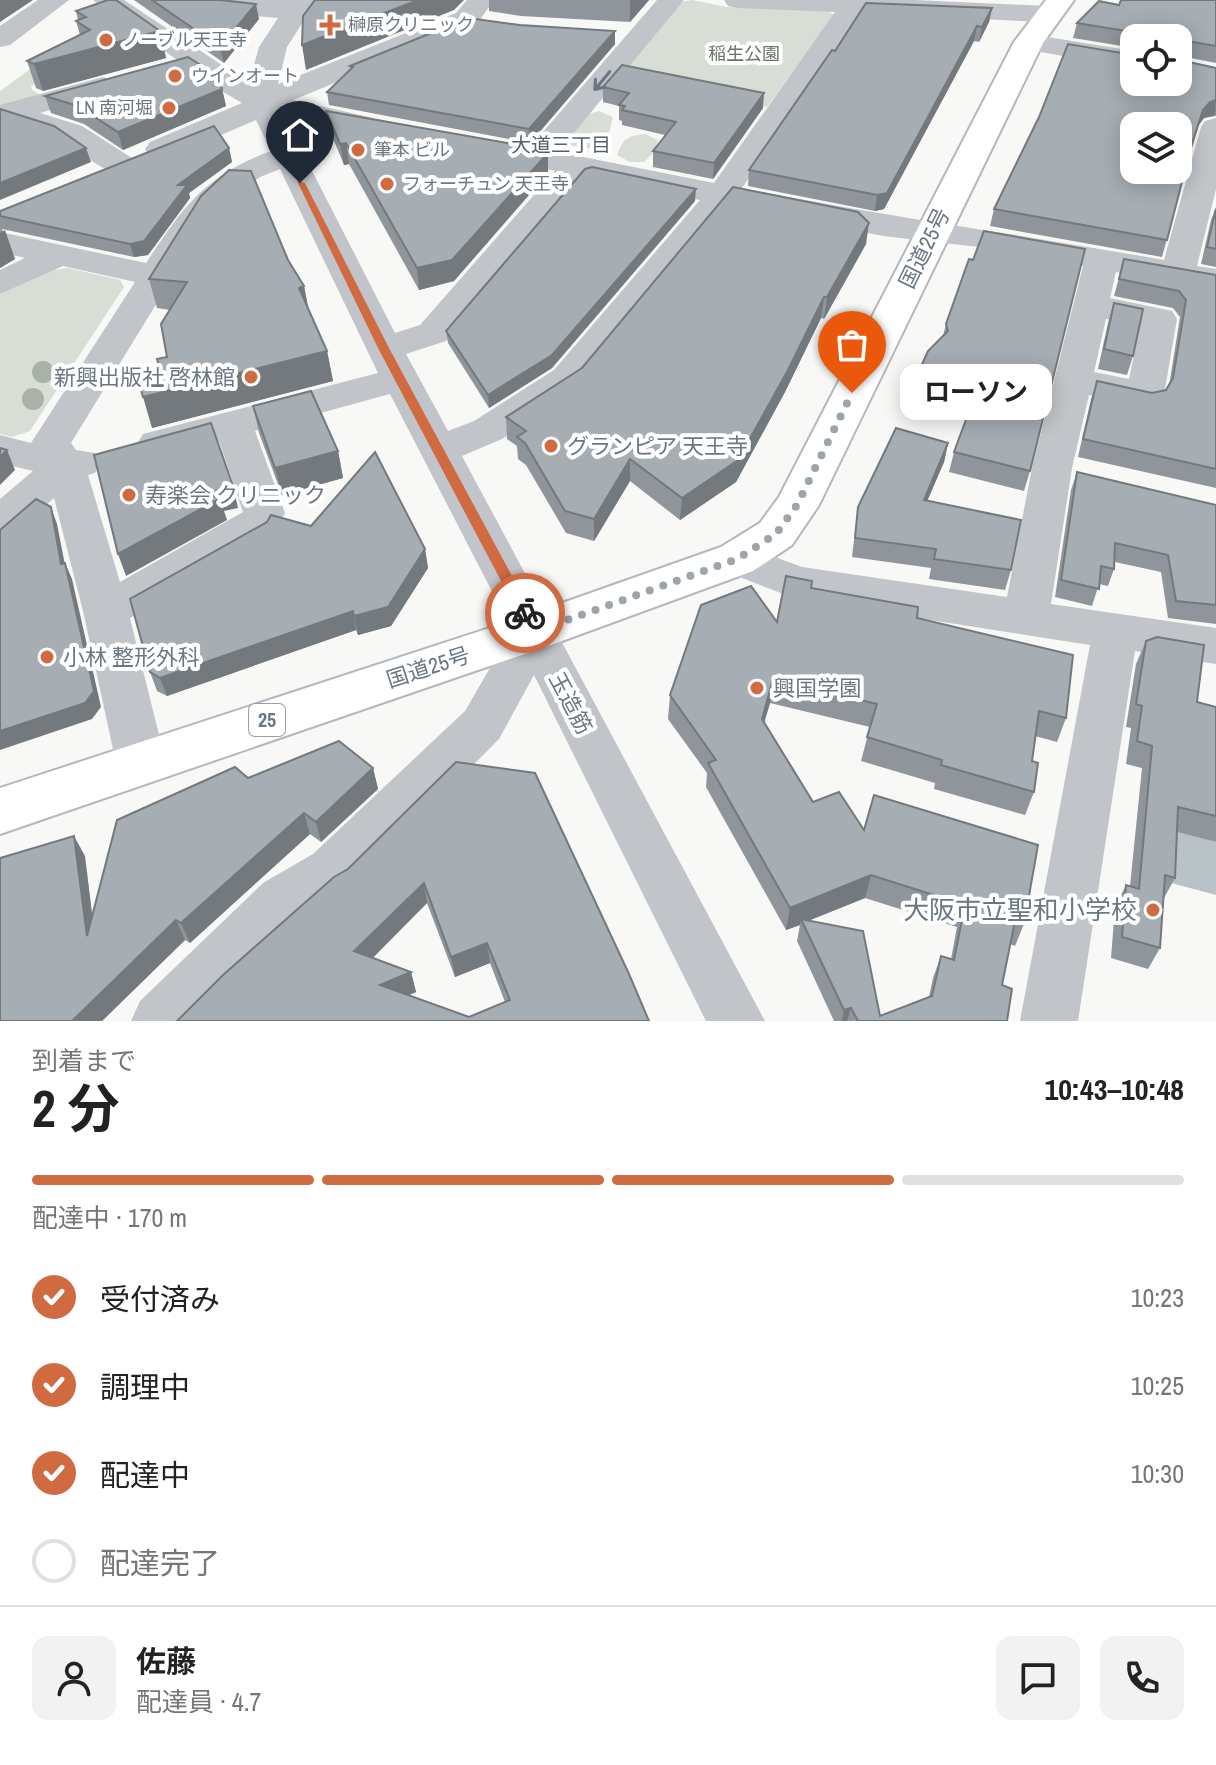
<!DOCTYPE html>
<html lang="ja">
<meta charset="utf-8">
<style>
:root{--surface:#fff;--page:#f2f2f2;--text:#222;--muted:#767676;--line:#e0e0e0;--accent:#cf6a41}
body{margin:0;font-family:"Archivo Narrow","Noto Sans JP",sans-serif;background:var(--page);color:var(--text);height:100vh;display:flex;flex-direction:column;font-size:30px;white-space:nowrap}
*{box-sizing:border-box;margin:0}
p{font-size:26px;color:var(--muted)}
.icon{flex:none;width:44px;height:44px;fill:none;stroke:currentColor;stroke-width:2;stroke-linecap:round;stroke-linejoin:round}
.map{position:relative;height:1021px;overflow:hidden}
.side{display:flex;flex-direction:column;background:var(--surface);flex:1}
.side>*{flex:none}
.tools{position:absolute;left:1120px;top:24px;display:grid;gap:16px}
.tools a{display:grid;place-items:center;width:72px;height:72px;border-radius:16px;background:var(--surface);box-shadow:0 4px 20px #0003;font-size:40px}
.pin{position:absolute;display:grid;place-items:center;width:68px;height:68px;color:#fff;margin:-82px -34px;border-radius:50% 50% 50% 0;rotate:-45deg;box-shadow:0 0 8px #0007}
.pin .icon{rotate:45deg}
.courier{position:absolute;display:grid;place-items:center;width:80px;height:80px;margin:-40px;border:6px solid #cf6a41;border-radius:50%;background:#fff;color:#222;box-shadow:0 2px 10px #0007}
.bubble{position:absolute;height:56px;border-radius:16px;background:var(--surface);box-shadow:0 4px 20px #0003;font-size:26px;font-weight:700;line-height:56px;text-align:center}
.overview em{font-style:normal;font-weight:700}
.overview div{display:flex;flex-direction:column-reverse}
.overview{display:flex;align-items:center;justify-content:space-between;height:136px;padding:0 32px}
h1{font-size:52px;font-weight:700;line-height:60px}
.bar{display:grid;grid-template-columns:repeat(4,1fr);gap:12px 8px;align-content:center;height:96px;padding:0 32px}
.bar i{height:10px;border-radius:6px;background:var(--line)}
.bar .active{background:var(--accent)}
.bar p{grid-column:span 4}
.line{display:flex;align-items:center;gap:20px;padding:0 32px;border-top:2px solid var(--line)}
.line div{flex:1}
.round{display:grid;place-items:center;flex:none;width:84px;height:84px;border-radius:16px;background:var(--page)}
ol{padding:0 32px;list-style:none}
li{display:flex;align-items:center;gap:24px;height:88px}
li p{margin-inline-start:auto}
li .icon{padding:8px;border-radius:50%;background:var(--accent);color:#fff;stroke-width:4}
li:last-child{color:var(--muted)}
li i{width:44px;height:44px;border:4px solid var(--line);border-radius:50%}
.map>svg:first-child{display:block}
.green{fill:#d8ddd6}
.water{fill:#b9c2c7}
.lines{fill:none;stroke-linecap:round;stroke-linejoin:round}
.highway-casing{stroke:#b4b8bb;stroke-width:4}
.minor{fill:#c1c4c8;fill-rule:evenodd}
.highway{fill:#fff;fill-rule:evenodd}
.tree{fill:#a8b2a7}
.wall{fill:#8f959a;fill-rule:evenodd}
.shaded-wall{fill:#74797d}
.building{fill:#a6adb3;stroke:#74797d;stroke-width:2;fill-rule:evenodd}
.oneway{stroke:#6b7884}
.route{fill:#cf6a41}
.done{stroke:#9ca5ac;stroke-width:8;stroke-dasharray:0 14.4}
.poi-dot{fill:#cf6a41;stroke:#fff;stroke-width:3}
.labels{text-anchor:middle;stroke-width:8;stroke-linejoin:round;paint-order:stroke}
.far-poi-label{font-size:18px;fill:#6b7884;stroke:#fff;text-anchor:start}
.far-park-label{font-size:18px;fill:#677765;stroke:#fff}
.far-neighbourhood-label{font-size:20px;fill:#58616a;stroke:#fff}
.shield{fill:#fff;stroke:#97a0a9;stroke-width:2}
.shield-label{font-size:20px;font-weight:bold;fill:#6b7884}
.street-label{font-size:22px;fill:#6b7884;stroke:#fff}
.poi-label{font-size:22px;fill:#6b7884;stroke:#fff;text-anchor:start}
.near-poi-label{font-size:26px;fill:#6b7884;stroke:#fff;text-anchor:end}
</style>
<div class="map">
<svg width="1216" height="1021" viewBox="0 0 1216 1021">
<rect width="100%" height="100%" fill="#f8f9f7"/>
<g class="green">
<polygon points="692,0 727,7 828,11 834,15 767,107 618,78 680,2"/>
<polygon points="54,52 62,71 31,86 32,90 39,94 38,98 19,106 0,105 0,91"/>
<polygon points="599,111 613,117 608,138 594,149 568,145 567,136 579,117"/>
<path d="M 645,134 L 658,140 L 653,153 L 644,162 L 630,162 L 617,155 C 623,138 628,136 645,134 Z"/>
<polygon points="68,268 120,280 124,287 30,431 12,437 0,434 0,294 53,270"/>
</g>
<polygon class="water" points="1167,829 1216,842 1216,895 1164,881"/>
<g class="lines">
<defs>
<polygon id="highway" points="1046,0 1074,0 1043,43 819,505 792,545 753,571 551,645 0,834 0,788 517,619 721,547 760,523 779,497 1014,42"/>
</defs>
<use href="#highway" class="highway-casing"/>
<g class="minor">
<polygon points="38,0 69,0 10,45 0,47 0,26"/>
<path d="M 93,0 L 124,0 L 249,83 L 259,47 L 278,18 L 229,14 L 197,6 L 193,0 L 317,0 L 287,47 L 278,84 L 456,13 L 467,0 L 494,0 L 476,25 L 293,100 L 396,123 L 400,129 L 396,135 L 385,138 L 284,116 L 395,333 L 420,325 L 555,171 L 482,156 L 477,149 L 482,142 L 493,140 L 530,147 L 657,0 L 684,0 L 558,152 L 714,183 L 835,12 L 737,8 L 728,6 L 724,0 L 915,0 L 1047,6 L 1057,8 L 1060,14 L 1057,20 L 1047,22 L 861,14 L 742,188 C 882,216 1024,235 1164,260 L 1201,127 L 1205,121 L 1216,118 L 1216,189 L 1197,266 L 1216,269 L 1216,291 L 1116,272 L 1110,298 L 1172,311 L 1177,319 L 1164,395 L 1159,404 L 1145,407 L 1089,395 L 1072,468 L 1051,604 L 1216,628 L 1216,664 L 1135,651 L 1078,1021 L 1020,1021 L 1090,645 L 796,599 L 722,570 L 715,559 L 722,548 L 737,543 L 802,567 L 1007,597 L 1032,468 L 1083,266 L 979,247 L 883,236 L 730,206 L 580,388 L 502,439 L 462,456 L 765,1021 L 706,1021 L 534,675 L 499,739 L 351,888 L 301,917 L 200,1021 L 131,1021 L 140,1001 L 263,883 L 313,854 L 465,711 L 512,630 L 390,394 L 255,431 L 285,513 L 270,538 L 130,618 L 166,763 L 159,778 L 141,784 L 123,778 L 116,763 L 83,611 L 54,498 L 15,534 L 0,538 L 0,499 L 33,471 L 0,463 L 0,435 L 31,443 L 135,282 L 63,266 L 0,294 L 0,270 L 25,258 L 0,252 L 0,232 L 146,263 C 183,207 205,175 271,151 L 256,120 L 172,156 L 161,158 L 150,156 L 145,149 L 150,142 L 242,103 L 218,89 ZM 280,169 L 378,373 L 143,434 L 137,444 L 143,454 L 157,457 L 219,441 L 243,512 L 120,582 L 88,475 L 95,473 L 101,463 L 95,453 L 76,450 L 71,443 L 206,223 L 237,193 L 260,177 ZM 584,177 L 700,200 L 554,370 L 474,421 L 448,431 L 406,354 L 446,341 ZM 1106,319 L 1140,326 L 1129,379 L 1094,372 Z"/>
<polygon points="1029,34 1134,51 1134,69 1019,48 1015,42 1019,36"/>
<path d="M 103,77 L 113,80 L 118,86 L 113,92 L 40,113 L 82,126 L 132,158 L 137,165 L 132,172 C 103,179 84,150 60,139 C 42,130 19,126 0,119 L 0,105 Z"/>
</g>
<use href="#highway" class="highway"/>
</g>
<g class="tree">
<circle cx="43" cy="372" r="11"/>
<circle cx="33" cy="399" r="11"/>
</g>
<g class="wall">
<polygon points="134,0 220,0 259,19 224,63"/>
<polygon points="489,0 649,0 630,22 521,16 489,11"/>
<polygon points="1216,0 1216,63 1180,56 1180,60 1216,68 1216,116 1204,118 1198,126 1162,257 990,226 994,209 1134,82 1178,38 1134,38 1134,48 1073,38 1077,23 1119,5"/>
<polygon points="992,8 989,22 979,42 974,41 884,209 875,211 748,186 749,170 835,51"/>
<polygon points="76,11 160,31 166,58 43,91 36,88 27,61 80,35 76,21 78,20"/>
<polygon points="615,31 615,44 530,143 329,105 327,92 350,70 350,66"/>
<polygon points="603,87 763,108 713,179 653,167 653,151 665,135 622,125 622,121 619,120 619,106 603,102"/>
<polygon points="222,89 226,106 123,150 84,124 51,113 45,96"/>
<polygon points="326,111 548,173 454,281 419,290 349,164 344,165 330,131"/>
<polygon points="229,148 232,162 189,193 190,198 148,255 134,257 2,229 15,259 0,268 0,211"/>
<polygon points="695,201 552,368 489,408 448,343 446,331"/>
<polygon points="1216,207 1216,267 1201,264 1211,220"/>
<polygon points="866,244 824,319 821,318 785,392 736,482 680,520 630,481 594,541 566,533 526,465 518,459 517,446 507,439 506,417"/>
<polygon points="1124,259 1216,275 1216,488 1078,457 1091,399 1097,381 1152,393 1166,390 1169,386 1180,317 1173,308 1114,296"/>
<polygon points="288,260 304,286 308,309 327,351 333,381 152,428 161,372 167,357 170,310 157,308 149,279"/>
<polygon points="1114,303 1133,356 1127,375 1098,369 1108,323"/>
<polygon points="946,324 1030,471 1024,491 949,472 954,452 971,406 915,391 919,371 943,336"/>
<polygon points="253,406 338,451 343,478 282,495 259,433"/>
<polygon points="948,443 944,462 927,501 1011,570 1005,590 929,579 931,568 852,557 858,507"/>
<polygon points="1077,472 1216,505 1216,624 1168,618 1161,572 1115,562 1114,569 1108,586 1099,584 1092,606 1055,597 1071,490"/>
<polygon points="267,522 311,526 425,549 428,568 391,626 358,635 356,630 167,696 157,691 150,672"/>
<path d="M 811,589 L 917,618 L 1066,718 L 1057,742 L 1035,736 L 1032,761 L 1034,792 L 1025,815 L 934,789 L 935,783 L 861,761 L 870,727 L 770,703 L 764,723 L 813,802 L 1024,924 L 1015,946 L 1010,944 L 1002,985 L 1007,1021 L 834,1021 L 797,941 L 800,925 L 786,930 L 706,787 L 707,773 L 668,719 L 670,695 L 777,622 ZM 865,898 L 957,927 L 951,959 L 941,956 L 933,978 L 929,997 L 880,1016 L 810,920 Z"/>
<polygon points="1146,641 1197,702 1216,707 1216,842 1177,832 1175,878 1164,898 1160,948 1148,969 1111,958 1115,907 1126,885 1130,886 1142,768 1126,764 1131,728 1126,727 1136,664"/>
<path d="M 456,762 L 649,1021 L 177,1021 L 348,869 ZM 427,903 L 455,977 L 490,963 L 505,1002 L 469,1017 L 409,995 L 416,992 L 411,972 L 373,958 Z"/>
<polygon points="373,768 378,789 321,842 310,834 190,943 185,940 102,1021 85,856 92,915 248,778"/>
</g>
<g class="shaded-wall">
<polygon points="0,0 33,0 0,22"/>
<polygon points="418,0 464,0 454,10 306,70 302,45"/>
<polygon points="630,0 649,0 630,22"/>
<polygon points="256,4 259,19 224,63 220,47"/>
<polygon points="992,8 989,22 979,42 982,27"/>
<polygon points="977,26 974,41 884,209 875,211 877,195"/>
<polygon points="160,31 166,58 43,91 34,64"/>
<polygon points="615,31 615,44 530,143 529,129"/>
<polygon points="222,89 226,106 123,150 118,132"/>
<polygon points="764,93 763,108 713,179 714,163"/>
<polygon points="1216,100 1215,115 1204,118 1198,126 1203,110 1210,102"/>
<polygon points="346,143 349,164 344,165 340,144"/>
<polygon points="86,148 91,162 0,200 0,183"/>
<polygon points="229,148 232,162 189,193 190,198 148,255 134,257 130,244 178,185"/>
<polygon points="548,153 548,173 454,281 419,290 417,268"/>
<polygon points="696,189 695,201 552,368 489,408 488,395"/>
<polygon points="869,223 866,244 824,319 827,297"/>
<polygon points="5,230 15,259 0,268 0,233"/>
<polygon points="304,286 310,316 299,288"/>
<polygon points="824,297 821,318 785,392 736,482 680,520 682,498"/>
<polygon points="327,351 333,381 152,428 143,397"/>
<polygon points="948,443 944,462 919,520 924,500"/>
<polygon points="7,450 15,470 0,485 0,457"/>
<polygon points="338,451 343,478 282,495 275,468"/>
<polygon points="630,459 630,481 594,541 594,519"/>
<polygon points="233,486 238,508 224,511 227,520 126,576 118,554 205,494"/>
<polygon points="51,507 57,524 68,580 61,564"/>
<polygon points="425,549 428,568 391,626 358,635 354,616"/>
<polygon points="65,563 72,579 101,707 92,719 0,750 0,731"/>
<polygon points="353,611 356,630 167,696 160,678"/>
<polygon points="773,679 770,703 758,743 762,719"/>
<polygon points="373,768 378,789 321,842 316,822"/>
<polygon points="304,813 310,834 190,943 181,923"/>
<polygon points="74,836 85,856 97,956 87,936"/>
<polygon points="871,875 865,898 803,923 801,919 800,925 786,930 790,908"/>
<polygon points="424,883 427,903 359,971 354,951"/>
<polygon points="176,920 185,940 102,1021 72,1021"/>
<polygon points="487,943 490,963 455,977 451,957"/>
<polygon points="411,972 416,992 385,1005 380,985"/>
<polygon points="851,1008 847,1021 842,1021 844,1010"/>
</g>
<g class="building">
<polygon points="108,0 116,0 160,31 34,64 27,61 90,30 76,21 86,17 76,11"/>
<polygon points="152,0 220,0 256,4 220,47"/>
<polygon points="315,0 418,0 302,45 303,16"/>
<path d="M 1121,0 L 1216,0 L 1216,46 L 1181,40 L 1180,60 L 1216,68 L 1216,100 L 1210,102 L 1203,110 L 1191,147 L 1167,240 L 994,209 L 1039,117 L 1068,44 L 1134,55 L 1134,82 L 1178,82 L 1178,38 L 1139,38 L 1139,33 L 1077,23 L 1099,1 L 1119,5 ZM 1134,126 L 1178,126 L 1178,170 L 1134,170 Z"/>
<polygon points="866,3 992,8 982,27 977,26 887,193 877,195 749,170 832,50 835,51"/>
<polygon points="468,18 520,25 615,31 529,129 327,92 353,67 350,66"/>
<polygon points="188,57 216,75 222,89 118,132 78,106 45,96"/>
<polygon points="622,65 764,93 714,163 653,151 676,122 622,110 625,106 619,105 629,93 603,87"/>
<polygon points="0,109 54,126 86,148 0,183"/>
<polygon points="326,111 541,149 548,153 452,260 417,268 346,143 340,144"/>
<polygon points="214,126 229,148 178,185 187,185 144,241 130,244 0,216 0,211"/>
<polygon points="592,167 696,189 552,355 488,395 446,331 585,169"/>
<polygon points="229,170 251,171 288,260 304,286 299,288 327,351 143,397 137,377 161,372 157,359 167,357 161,324 187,282 149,279 201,196"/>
<polygon points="733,187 858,212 869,223 827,297 824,297 788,370 738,460 682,498 630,459 594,519 565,511 525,443 517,437 526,431 506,417 582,368"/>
<polygon points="1216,209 1216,249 1207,247"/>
<polygon points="984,231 1085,249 1030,471 954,452 978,387 919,371 928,351 948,331 946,324 969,259 973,260"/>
<polygon points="1124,259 1216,275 1216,469 1083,439 1097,381 1152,393 1166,390 1173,378 1186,300 1179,291 1119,279"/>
<polygon points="1114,303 1143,309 1133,356 1104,349"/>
<polygon points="311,391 338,451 275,468 253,406"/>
<polygon points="211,423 233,486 205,494 221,498 118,554 94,455"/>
<polygon points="896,428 948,443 924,500 1021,520 1011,570 934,559 936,549 855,538 858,507"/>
<polygon points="0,448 7,450 0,457"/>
<polygon points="375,452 425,549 388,607 354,616 353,611 160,678 150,672 130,599 267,522 271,515 311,526"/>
<polygon points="1077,472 1216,505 1216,605 1176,601 1168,555 1115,543 1114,569 1101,566 1099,589 1061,580"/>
<polygon points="36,499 51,507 61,564 65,563 94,691 85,703 0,731 0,530"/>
<polygon points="786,576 812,581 811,588 918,607 917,618 1073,655 1066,718 1039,711 1032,761 1038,763 1034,792 941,765 942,760 867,737 877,704 773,679 762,719 813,802 839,792 864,830 874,795 1038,845 1024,924 1015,921 1002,985 1012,989 1007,1021 858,1021 851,1008 844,1010 801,919 863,931 880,1016 932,996 941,956 954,960 965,905 871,875 790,908 708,763 716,760 670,695 701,605 751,586 777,622"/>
<polygon points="1157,637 1204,645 1197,702 1216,707 1216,816 1178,807 1175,878 1165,875 1160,948 1122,937 1126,885 1139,889 1152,746 1137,741 1142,706 1136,704 1146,641"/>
<polygon points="339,741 373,768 316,822 304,813 181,923 176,920 72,1021 0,1021 0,858 74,836 87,936 117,820 235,767 248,778"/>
<path d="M 456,762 L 535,773 L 629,974 L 649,1021 L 177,1021 L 223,975 L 334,877 L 348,869 ZM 424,883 L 451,957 L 487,943 L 510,1000 L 469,1017 L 380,985 L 411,972 L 354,951 Z"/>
</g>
<defs><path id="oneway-shaft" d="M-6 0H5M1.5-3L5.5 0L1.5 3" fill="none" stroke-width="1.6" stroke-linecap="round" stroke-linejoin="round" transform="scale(2)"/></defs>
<use class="oneway" href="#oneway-shaft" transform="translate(602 81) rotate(130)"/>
<polygon class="route" points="297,181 305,183 389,348 532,613 530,617 520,617 518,613 378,348"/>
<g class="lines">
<polyline class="done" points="525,613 534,632 737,559 776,534 797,505 852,393"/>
</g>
<g class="poi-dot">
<path d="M326 13h8v8h8v8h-8v8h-8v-8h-8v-8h8z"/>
<circle cx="106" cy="40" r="8"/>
<circle cx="175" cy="76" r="8"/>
<circle cx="169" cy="108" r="8"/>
<circle cx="358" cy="150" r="8"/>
<circle cx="387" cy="184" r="8"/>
<circle cx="251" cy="377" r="8"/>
<circle cx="551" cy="446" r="8"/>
<circle cx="129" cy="495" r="8"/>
<circle cx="47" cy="657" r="8"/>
<circle cx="757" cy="688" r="8"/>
<circle cx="1153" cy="910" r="8"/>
</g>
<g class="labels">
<g class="far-poi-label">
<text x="348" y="31">榊原クリニック</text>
<text x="122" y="46">ノーブル天王寺</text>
<text x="191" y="82">ウインオート</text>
<text x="153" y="114" text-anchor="end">LN 南河堀</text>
<text x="374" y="156">筆本 ビル</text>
<text x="403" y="190">フォーチュン 天王寺</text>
</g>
<g class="far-park-label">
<text x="744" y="60">稲生公園</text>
</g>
<g class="far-neighbourhood-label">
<text x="561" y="152">大道三丁目</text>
</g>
<rect class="shield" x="249" y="704" width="36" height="32" rx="6"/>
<g class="shield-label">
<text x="267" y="727">25</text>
</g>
<g class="street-label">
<text transform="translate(924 248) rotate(-64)" y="8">国道25号</text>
<text transform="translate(428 667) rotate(-18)" y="8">国道25号</text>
<text transform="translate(571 703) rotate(62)" y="8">玉造筋</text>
</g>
<g class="poi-label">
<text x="235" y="385" text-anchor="end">新興出版社 啓林館</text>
<text x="567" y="454">グランピア 天王寺</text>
<text x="145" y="503">寿楽会 クリニック</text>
<text x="63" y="665">小林 整形外科</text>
<text x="773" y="696">興国学園</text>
</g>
<g class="near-poi-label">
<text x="1137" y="919">大阪市立聖和小学校</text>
</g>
</g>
</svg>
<div class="tools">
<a><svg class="icon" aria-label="locate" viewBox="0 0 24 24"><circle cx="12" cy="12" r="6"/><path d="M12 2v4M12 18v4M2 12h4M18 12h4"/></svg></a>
<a><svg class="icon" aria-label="layers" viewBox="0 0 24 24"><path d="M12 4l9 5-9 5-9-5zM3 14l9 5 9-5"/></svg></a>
</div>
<div class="pin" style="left:852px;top:393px;background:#ea580c"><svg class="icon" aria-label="bag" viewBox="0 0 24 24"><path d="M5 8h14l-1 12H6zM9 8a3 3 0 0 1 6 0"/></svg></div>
<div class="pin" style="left:300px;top:183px;background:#1f2937"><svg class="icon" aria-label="home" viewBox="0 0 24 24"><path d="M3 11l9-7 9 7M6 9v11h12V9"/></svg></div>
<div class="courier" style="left:525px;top:613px"><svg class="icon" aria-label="bike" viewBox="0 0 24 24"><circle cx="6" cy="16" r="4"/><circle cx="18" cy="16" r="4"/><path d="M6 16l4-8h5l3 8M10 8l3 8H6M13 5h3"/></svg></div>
<div class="bubble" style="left:900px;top:364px;width:152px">ローソン</div>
</div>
<section class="side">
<div class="overview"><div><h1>2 分</h1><p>到着まで</p></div><em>10:43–10:48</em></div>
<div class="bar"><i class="active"></i><i class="active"></i><i class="active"></i><i></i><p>配達中 · 170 m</p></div>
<ol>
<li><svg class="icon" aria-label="check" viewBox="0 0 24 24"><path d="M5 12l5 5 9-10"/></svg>受付済み<p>10:23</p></li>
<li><svg class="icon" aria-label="check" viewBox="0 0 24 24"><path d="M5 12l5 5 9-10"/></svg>調理中<p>10:25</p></li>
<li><svg class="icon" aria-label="check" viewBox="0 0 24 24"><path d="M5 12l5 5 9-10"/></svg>配達中<p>10:30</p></li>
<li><i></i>配達完了</li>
</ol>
<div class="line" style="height:144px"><a class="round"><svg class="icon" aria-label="person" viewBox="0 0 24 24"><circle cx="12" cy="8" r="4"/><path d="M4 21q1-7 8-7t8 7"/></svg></a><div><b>佐藤</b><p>配達員 · 4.7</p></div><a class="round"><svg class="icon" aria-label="chat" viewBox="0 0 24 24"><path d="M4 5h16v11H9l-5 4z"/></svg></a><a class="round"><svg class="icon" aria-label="phone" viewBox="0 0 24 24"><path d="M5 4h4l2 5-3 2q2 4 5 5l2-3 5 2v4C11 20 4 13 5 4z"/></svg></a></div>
</section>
